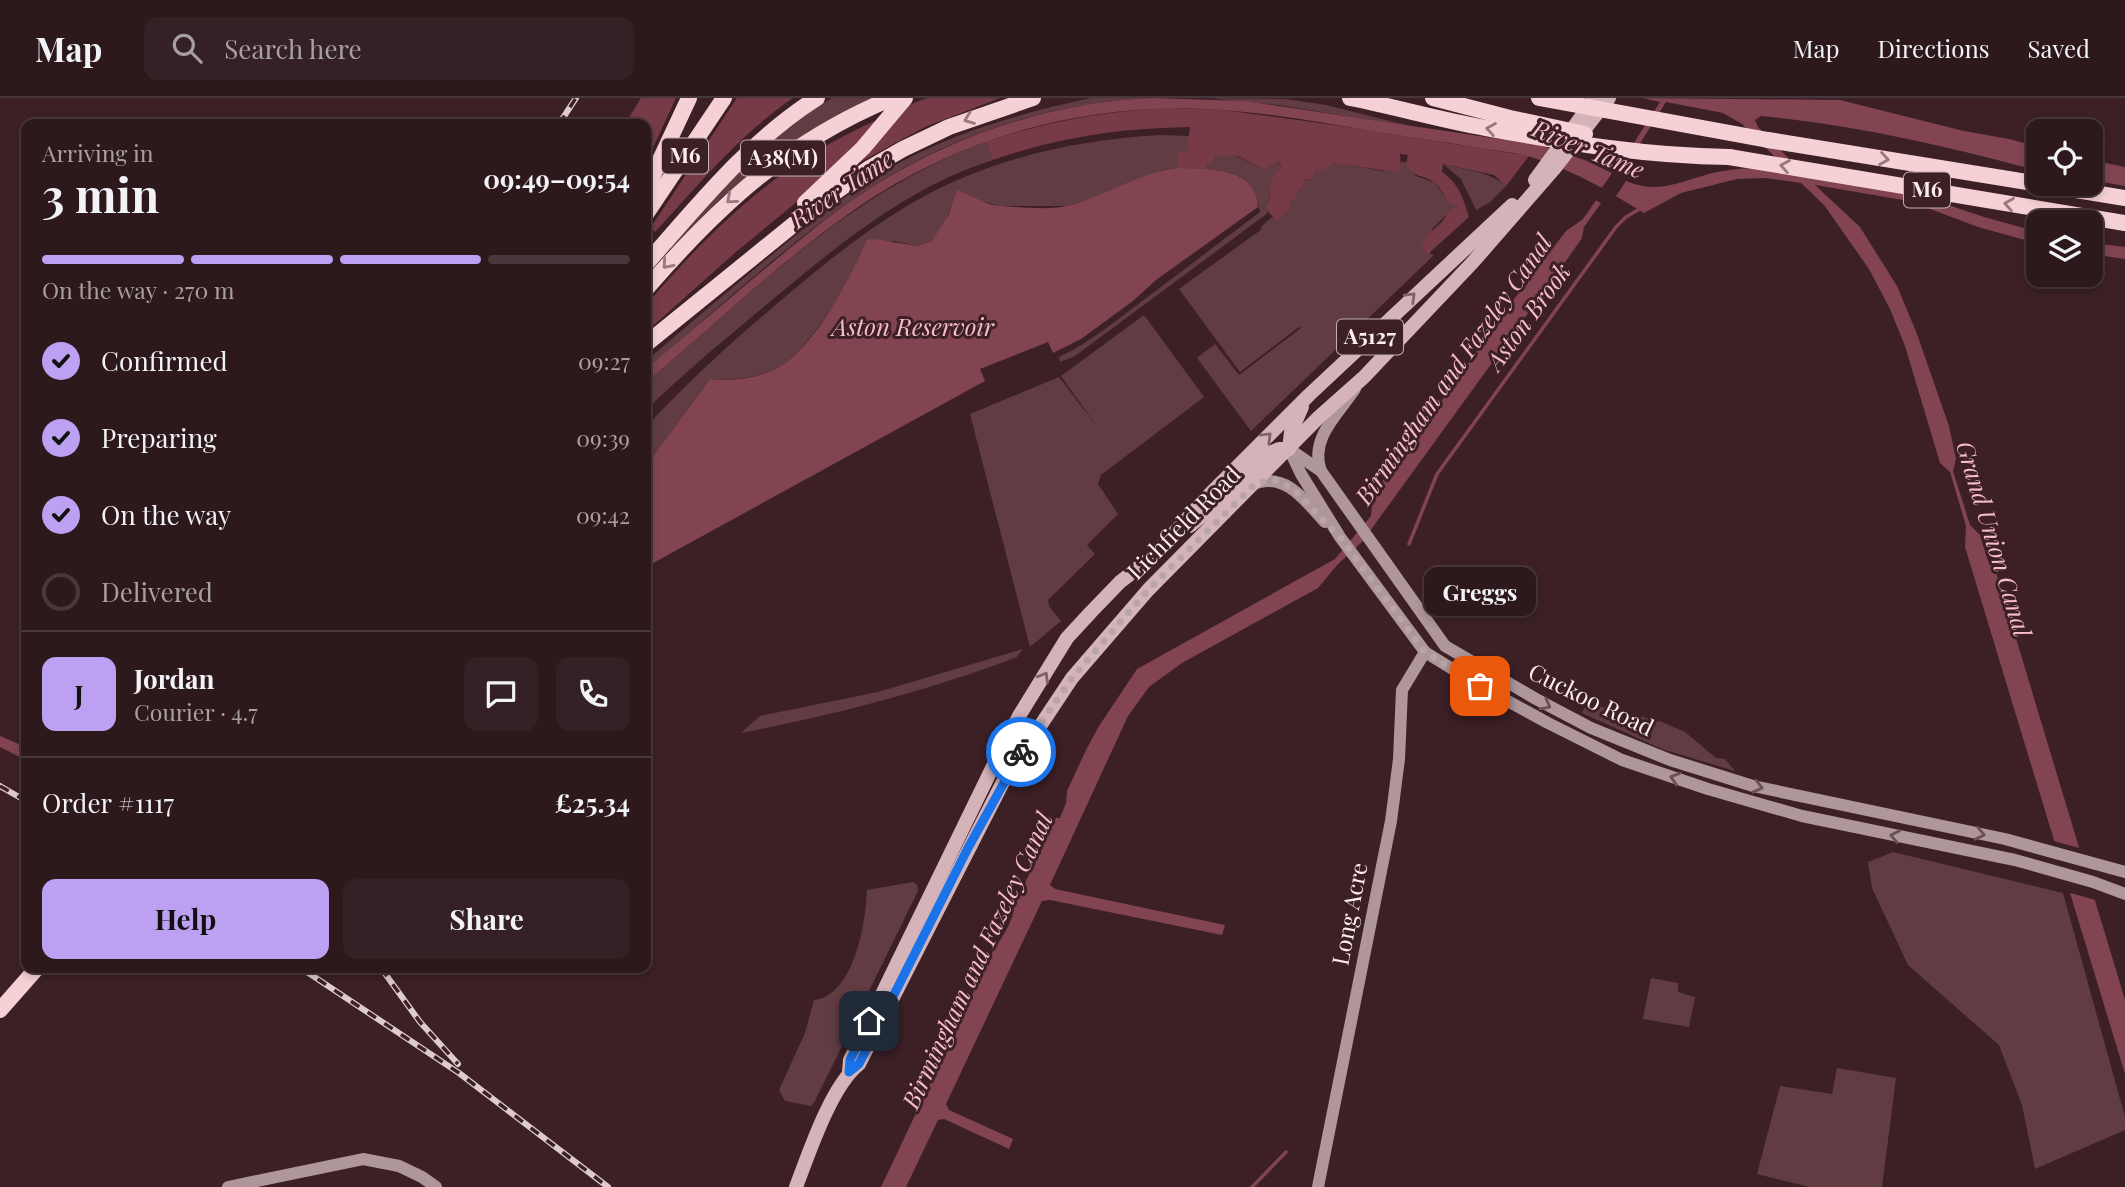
<!DOCTYPE html>
<meta charset="utf-8">
<style>
:root{--surface:#2d181c;--page:#352125;--text:#f1f3f6;--muted:#a7a0a3;--line:#48373b;--accent:#bca0f2}
body{margin:0;font-family:"Playfair Display",serif;background:var(--page);color:var(--text);height:100vh;display:flex;flex-direction:column;font-size:26px;white-space:nowrap}
*{box-sizing:border-box;margin:0}
p{font-size:23px;color:var(--muted)}
.icon{flex:none;width:38px;height:38px;fill:none;stroke:currentColor;stroke-width:2;stroke-linecap:round;stroke-linejoin:round}
.map{position:relative;flex:1;overflow:hidden}
.drawer{position:absolute;left:21px;top:21px;width:630px;height:854px;display:flex;flex-direction:column;background:var(--surface);border-radius:14px;box-shadow:0 4px 10px #0003,0 0 0 2px var(--line)}
.drawer>*{flex:none}
.buttons{position:absolute;left:2026px;top:21px;display:grid;gap:14px}
.buttons a{display:grid;place-items:center;width:77px;height:77px;border-radius:14px;background:var(--surface);box-shadow:0 4px 10px #0003,0 0 0 2px var(--line);font-size:35px}
.pin{position:absolute;display:grid;place-items:center;width:60px;height:60px;color:#fff;margin:-30px;border-radius:14px;box-shadow:0 4px 10px #0006}
.courier{position:absolute;display:grid;place-items:center;width:70px;height:70px;margin:-35px;border:5px solid #1a73e8;border-radius:50%;background:#fff;color:#222;box-shadow:0 2px 9px #0007}
.bubble{position:absolute;height:49px;border-radius:14px;background:var(--surface);box-shadow:0 4px 10px #0003,0 0 0 2px var(--line);font-size:23px;font-weight:700;line-height:49px;text-align:center}
.overview em{font-style:normal;font-weight:700}
.overview div{display:flex;flex-direction:column-reverse}
.overview{display:flex;align-items:center;justify-content:space-between;height:119px;padding:0 21px}
h1{font-size:46px;font-weight:700;line-height:52px}
.bar{display:grid;grid-template-columns:repeat(4,1fr);gap:10px 7px;align-content:center;height:84px;padding:0 21px}
.bar i{height:9px;border-radius:5px;background:var(--line)}
.bar .active{background:var(--accent)}
.bar p{grid-column:span 4}
.line{display:flex;align-items:center;gap:18px;padding:0 21px;border-top:2px solid var(--line)}
.line div{flex:1}
.round{display:grid;place-items:center;flex:none;width:74px;height:74px;border-radius:14px;background:var(--page)}
ol{padding:0 21px;list-style:none}
li{display:flex;align-items:center;gap:21px;height:77px}
li p{margin-inline-start:auto}
li .icon{padding:7px;border-radius:50%;background:var(--accent);color:#111;stroke-width:4}
li:last-child{color:var(--muted)}
li i{width:38px;height:38px;border:4px solid var(--line);border-radius:50%}
.action{display:flex;gap:14px;margin-top:auto;padding:14px 21px}
.action a{flex:1;height:80px;border-radius:14px;background:var(--accent);color:#111;font-size:28px;font-weight:700;line-height:80px;text-align:center}
.action a+a{background:var(--page);color:var(--text)}
header{display:flex;align-items:center;gap:42px;box-sizing:border-box;height:98px;padding:0 35px;background:var(--surface);border-bottom:2px solid var(--line)}
header strong{font-size:33px}
nav{display:flex;gap:38px;margin-inline-start:auto;font-size:24px}
.search{width:490px;height:63px;background:var(--page);display:flex;align-items:center;gap:18px;box-sizing:border-box;padding:0 24px;border-radius:14px;color:var(--muted);font-size:26px}
.map>svg:first-child{display:block}
.green{fill:#623c43}
.forest{fill:#773a47}
.water{fill:#814450;fill-rule:evenodd}
.pier{fill:#3c2026}
.lines{fill:none;stroke-linecap:round;stroke-linejoin:round}
.stream{stroke:#814450;stroke-width:3.5}
.secondary{stroke:#ae969a;stroke-width:12}
.primary{stroke:#d4b4b9;stroke-width:14}
.highway{stroke:#f5d0d5;stroke-width:16}
.rail-casing{stroke:#ddcbcf;stroke-width:6}
.rail{stroke:#3c2026;stroke-width:3.5;stroke-dasharray:10;stroke-linecap:butt}
.highway-bridge{stroke:#f5d0d5;stroke-width:16}
.oneway{stroke:#98787e}
.oneway2{stroke:#806368}
.oneway3{stroke:#6a4f54}
.done{stroke:#b9a5a9;stroke-width:7;stroke-dasharray:0 12.6}
.route{stroke:#1a73e8;stroke-width:9}
.labels{text-anchor:middle;stroke-width:6;stroke-linejoin:round;paint-order:stroke}
.shield{fill:#3c2026;stroke:#c3b0b3;stroke-width:2}
.shield-label{font-size:21px;font-weight:bold;fill:#fdedf0}
.street-label{font-size:23px;fill:#fdedf0;stroke:#3c2026}
.water-label{font-size:24px;font-style:italic;fill:#f8bdc7;stroke:#3c2026}
</style>
<header>
<strong>Map</strong>
<div class="search"><svg class="icon" aria-label="search" viewBox="0 0 24 24"><circle cx="10" cy="10" r="6"/><path d="M15 15l6 6"/></svg>Search here</div>
<nav><a>Map</a><a>Directions</a><a>Saved</a></nav>
</header>
<div class="map">
<svg width="2125" height="1089" viewBox="0 0 2125 1089">
<rect width="100%" height="100%" fill="#3c2026"/>
<g class="green">
<path d="M 832,0 L 876,0 L 782,52 L 719,102 L 671,151 L 670,150 C 719,93 767,39 832,0 Z"/>
<path d="M 1091,0 L 1152,0 C 1053,4 953,36 870,90 C 790,142 719,210 646,271 L 646,263 C 690,225 735,187 780,150 C 818,119 857,87 901,64 C 961,32 1025,14 1091,0 Z"/>
<polygon points="1210,0 1285,1 1326,7 1414,29 1278,7"/>
<path d="M 1159,37 L 1189,38 L 1189,53 L 1178,53 L 1178,70 L 1163,72 L 1102,97 L 1068,108 L 1000,108 L 978,102 L 955,102 L 939,136 L 932,143 L 918,148 L 894,143 L 865,147 C 856,179 813,242 788,263 C 769,279 734,283 710,281 L 646,368 L 646,329 C 689,282 736,240 786,198 C 842,151 902,103 972,76 C 1032,52 1095,41 1159,37 Z"/>
<path d="M 986,44 L 993,62 C 905,90 836,149 766,207 C 725,241 684,275 646,312 L 646,285 C 751,195 853,92 986,44 Z"/>
<path d="M 1231,56 L 1265,71 L 1277,63 L 1281,69 C 1265,82 1273,97 1267,113 L 1268,115 L 1075,258 L 1060,264 L 1059,259 L 1075,251 L 1104,232 L 1260,114 C 1252,81 1241,74 1207,71 L 1208,65 L 1213,57 Z"/>
<polygon points="1333,64 1382,73 1401,70 1401,64 1406,64 1416,78 1435,85 1450,106 1458,108 1458,110 1445,118 1432,131 1430,156 1434,157 1251,333 1197,260 1215,246 1239,277 1301,230 1299,229 1240,274 1179,191 1262,131 1261,129 1272,119 1278,123 1289,111 1290,102 1303,82 1313,81 1316,72"/>
<path d="M 1443,66 C 1465,72 1489,73 1506,88 L 1490,104 L 1476,112 L 1461,81 Z"/>
<polygon points="1144,217 1204,299 1101,377 1098,386 1118,416 1087,447 1095,456 1048,502 1049,508 1061,523 1030,549 970,316 1059,279 1098,330 1061,278"/>
<path d="M 1023,551 L 1017,559 C 924,594 838,616 741,635 L 760,618 L 878,594 Z"/>
<polygon points="1587,605 1662,624 1685,634 1716,660 1725,661 1735,673 1662,651 1582,615"/>
<polygon points="1893,754 2063,795 2125,1019 2125,1032 2035,1071 2022,1007 1999,947 1908,867 1872,790 1868,764"/>
<path d="M 913,784 L 917,787 L 918,793 L 815,1003 L 811,1008 L 785,1003 L 779,992 L 805,935 L 814,902 C 854,898 866,824 867,792 Z"/>
<polygon points="1651,880 1678,885 1678,894 1695,899 1689,929 1643,921"/>
<polygon points="1837,970 1896,980 1882,1089 1810,1089 1757,1076 1780,988 1832,996"/>
</g>
<g class="forest">
<polygon points="641,0 676,0 646,65 646,26 625,26"/>
<path d="M 737,0 L 793,0 C 740,36 698,87 655,134 L 651,129 Z"/>
<path d="M 928,0 L 1000,0 L 925,29 L 816,88 L 736,154 L 646,234 L 646,207 C 716,126 778,66 879,21 C 895,14 911,5 928,0 Z"/>
<path d="M 1164,10 L 1223,12 L 1327,26 L 1529,58 L 1506,88 L 1494,77 L 1443,66 L 1442,74 C 1459,86 1463,99 1469,119 L 1428,156 L 1422,149 L 1426,138 L 1442,124 L 1449,113 L 1458,108 L 1450,106 C 1444,99 1441,89 1433,84 C 1421,75 1416,82 1406,66 L 1408,57 L 1400,56 L 1401,70 L 1395,74 L 1334,65 L 1326,71 L 1316,72 L 1313,81 L 1303,82 L 1303,89 L 1299,91 L 1295,102 L 1290,103 L 1289,111 L 1277,124 L 1266,111 C 1276,95 1262,85 1281,69 L 1278,63 L 1265,71 L 1237,58 L 1214,57 L 1213,65 L 1208,65 L 1207,71 L 1178,70 L 1178,53 L 1189,53 L 1188,43 L 1190,29 C 1122,30 1058,39 993,62 L 986,44 C 1044,24 1102,14 1164,10 Z"/>
</g>
<g class="water">
<path d="M 1152,0 L 1245,3 L 1540,47 L 1585,62 L 1614,76 L 1660,4 L 1643,0 L 1840,2 L 1964,33 L 2009,41 L 2039,49 L 2039,73 C 1947,48 1855,27 1761,18 L 1755,22 L 1758,29 L 1805,77 L 1913,95 L 1984,119 L 2039,134 L 2039,146 L 1978,129 L 1909,103 L 1815,87 L 1860,129 L 1897,188 L 1917,236 L 1949,328 L 1956,361 L 1953,373 L 1970,427 L 1980,437 L 1988,463 L 1993,464 L 2125,902 L 2125,976 L 1965,449 L 1966,428 L 1950,374 L 1940,365 L 1905,248 L 1890,211 L 1869,171 L 1824,107 L 1801,85 L 1765,80 L 1737,81 L 1681,95 L 1644,115 L 1609,94 L 1584,129 L 1582,140 L 1568,160 L 1362,444 L 1338,466 L 1318,490 L 1182,565 L 1149,589 L 1128,618 L 1050,787 L 1055,791 L 1225,827 L 1222,837 L 1050,802 L 1042,803 L 946,1006 L 949,1012 L 1013,1041 L 1009,1051 L 944,1021 L 938,1022 L 906,1089 L 881,1089 L 990,859 C 999,842 1013,827 1014,808 L 1056,720 L 1060,720 L 1066,705 L 1067,693 L 1087,650 L 1099,628 L 1137,571 L 1335,461 L 1371,418 L 1373,396 L 1419,333 L 1425,330 L 1442,302 L 1515,200 L 1566,133 L 1583,121 L 1604,91 C 1580,78 1557,67 1531,59 C 1516,55 1500,53 1484,51 C 1446,44 1408,39 1370,33 C 1315,23 1258,13 1202,11 C 1081,6 958,40 857,110 C 783,161 715,226 646,285 L 646,271 C 686,237 727,203 767,169 C 801,141 835,112 872,89 C 956,36 1053,4 1152,0 ZM 1666,4 L 1723,15 L 1742,26 L 1790,74 C 1770,71 1750,69 1730,72 C 1686,77 1661,103 1619,79 Z"/>
<polygon points="2091,62 2125,69 2125,88 2091,82"/>
<path d="M 1178,70 C 1209,71 1255,68 1258,109 L 1156,182 L 1133,203 L 1081,241 L 1053,255 L 1048,244 L 980,271 L 985,283 L 646,469 L 646,368 L 710,281 C 734,284 769,279 788,263 C 822,235 849,182 867,142 L 874,141 L 918,148 L 932,143 L 949,116 L 957,92 L 989,106 L 1000,108 C 1022,109 1050,113 1071,107 C 1107,97 1141,74 1178,70 Z"/>
<polygon points="2091,145 2125,149 2125,161 2091,156"/>
<polygon points="0,638 26,649 26,662 0,649"/>
</g>
<g class="pier">
<polygon points="1626,55 1635,62 1624,78 1628,80 1614,101 1610,98 1604,107 1594,101"/>
<polygon points="2050,742 2083,751 2099,803 2067,794"/>
</g>
<g class="lines">
<g class="stream">
<polyline points="1409,446 1437,376 1616,129 1626,119 1643,109"/>
<polyline points="1252,1089 1286,1054"/>
</g>
<g class="secondary">
<polyline points="1289,351 1301,376 1340,439 1425,554 1480,588 1548,625 1622,662 1708,691 1802,718 2015,762 2093,784 2125,796"/>
<polyline points="1289,351 1321,373 1445,548 1536,601 1591,630 1670,662 1753,688 2005,741 2125,774"/>
<path d="M 1321,373 C 1309,341 1338,316 1355,291"/>
<path d="M 1256,385 C 1287,375 1306,404 1325,424"/>
<polyline points="228,1089 363,1061 399,1068 422,1079 436,1089"/>
<polyline points="1318,1089 1391,723 1399,661 1402,592 1425,554"/>
</g>
<g class="primary">
<polyline points="1535,82 1595,0"/>
<polyline points="1289,351 1291,334 1302,309"/>
<polyline points="1190,428 1216,406 1267,356 1279,351 1289,351"/>
<polyline points="849,974 850,962 998,658 1019,618 1067,540 1091,514 1120,484 1152,459 1206,400 1309,297 1512,107"/>
<path d="M 796,1089 C 809,1055 831,988 859,966 L 1003,684 L 1072,580 L 1148,492 L 1319,319 L 1364,279 L 1473,164 L 1554,71 L 1609,0"/>
</g>
<g class="highway">
<polyline points="1768,42 2125,100"/>
<polyline points="1729,59 2125,125"/>
<polyline points="646,92 689,0"/>
<polyline points="805,105 863,50 905,0"/>
<polyline points="646,116 724,0"/>
<path d="M 646,166 C 699,106 749,43 817,0"/>
<path d="M 646,191 C 719,107 788,43 892,0"/>
<polyline points="646,246 820,105 868,71 903,51 949,29 1033,0"/>
<polyline points="0,912 37,870"/>
</g>
<defs>
<g id="rail">
<polyline points="559,26 576,0"/>
<polyline points="0,688 26,703"/>
<polyline points="301,870 459,975 608,1089"/>
<polyline points="381,870 420,924 458,966"/>
</g>
</defs>
<use href="#rail" class="rail-casing"/>
<use href="#rail" class="rail"/>
<g class="highway-bridge">
<path d="M 1350,0 C 1396,9 1440,22 1486,30 C 1566,45 1648,58 1729,59"/>
<polyline points="1433,0 1510,20 1585,36"/>
<polyline points="1539,0 1768,42"/>
</g>
</g>
<defs><path id="oneway-chevron" d="M-2-3.5L2.5 0L-2 3.5" fill="none" stroke-width="1.6" stroke-linecap="round" stroke-linejoin="round" transform="scale(1.75)"/></defs>
<g class="oneway">
<use href="#oneway-chevron" transform="translate(969 21) rotate(159)"/>
<use href="#oneway-chevron" transform="translate(1491 31) rotate(-170)"/>
<use href="#oneway-chevron" transform="translate(1884 61) rotate(9)"/>
<use href="#oneway-chevron" transform="translate(1785 68) rotate(-170)"/>
<use href="#oneway-chevron" transform="translate(731 101) rotate(139)"/>
<use href="#oneway-chevron" transform="translate(2009 106) rotate(-170)"/>
<use href="#oneway-chevron" transform="translate(667 166) rotate(131)"/>
</g>
<g class="oneway2">
<use href="#oneway-chevron" transform="translate(1411 199) rotate(-44)"/>
<use href="#oneway-chevron" transform="translate(1267 339) rotate(-45)"/>
<use href="#oneway-chevron" transform="translate(1044 579) rotate(-59)"/>
</g>
<g class="oneway3">
<use href="#oneway-chevron" transform="translate(1546 607) rotate(28)"/>
<use href="#oneway-chevron" transform="translate(1675 680) rotate(-162)"/>
<use href="#oneway-chevron" transform="translate(1758 689) rotate(14)"/>
<use href="#oneway-chevron" transform="translate(1980 736) rotate(12)"/>
<use href="#oneway-chevron" transform="translate(1895 738) rotate(-169)"/>
</g>
<g class="lines">
<polyline class="done" points="1021,654 1072,580 1148,492 1256,385 1275,382 1293,391 1340,439 1425,554 1480,588"/>
<polyline class="route" points="869,923 850,962 849,974 859,966 968,750 1021,654"/>
</g>
<g class="labels">
<g class="shield">
<rect x="662" y="40.5" width="46" height="35" rx="5"/>
<rect x="741" y="42.5" width="84" height="35" rx="5"/>
<rect x="1904" y="74.5" width="46" height="35" rx="5"/>
<rect x="1337" y="221.5" width="66" height="35" rx="5"/>
</g>
<g class="shield-label">
<text x="685" y="65">M6</text>
<text x="783" y="67">A38(M)</text>
<text x="1927" y="99">M6</text>
<text x="1370" y="246">A5127</text>
</g>
<g class="street-label">
<text transform="translate(1184 425) rotate(-45)" y="8">Lichfield Road</text>
<text transform="translate(1591 602) rotate(26)" y="8">Cuckoo Road</text>
<text transform="translate(1350 816) rotate(-79)" y="8">Long Acre</text>
</g>
<g class="water-label">
<text transform="translate(1588 52) rotate(22)" y="8">River Tame</text>
<text transform="translate(842 92) rotate(-34)" y="8">River Tame</text>
<text transform="translate(1529 219) rotate(-54)" y="8">Aston Brook</text>
<text x="913" y="238">Aston Reservoir</text>
<text transform="translate(1454 272) rotate(-55)" y="8">Birmingham and Fazeley Canal</text>
<text transform="translate(1993 441) rotate(73)" y="8">Grand Union Canal</text>
<text transform="translate(978 863) rotate(-65)" y="8">Birmingham and Fazeley Canal</text>
</g>
</g>
</svg>
<div class="buttons">
<a><svg class="icon" aria-label="locate" viewBox="0 0 24 24"><circle cx="12" cy="12" r="6"/><path d="M12 2v4M12 18v4M2 12h4M18 12h4"/></svg></a>
<a><svg class="icon" aria-label="layers" viewBox="0 0 24 24"><path d="M12 4l9 5-9 5-9-5zM3 14l9 5 9-5"/></svg></a>
</div>
<div class="pin" style="left:1480px;top:588px;background:#ea580c"><svg class="icon" aria-label="bag" viewBox="0 0 24 24"><path d="M5 8h14l-1 12H6zM9 8a3 3 0 0 1 6 0"/></svg></div>
<div class="pin" style="left:869px;top:923px;background:#1f2937"><svg class="icon" aria-label="home" viewBox="0 0 24 24"><path d="M3 11l9-7 9 7M6 9v11h12V9"/></svg></div>
<div class="courier" style="left:1021px;top:654px"><svg class="icon" aria-label="bike" viewBox="0 0 24 24"><circle cx="6" cy="16" r="4"/><circle cx="18" cy="16" r="4"/><path d="M6 16l4-8h5l3 8M10 8l3 8H6M13 5h3"/></svg></div>
<div class="bubble" style="left:1424px;top:469px;width:112px">Greggs</div>
<section class="drawer">
<div class="overview"><div><h1>3 min</h1><p>Arriving in</p></div><em>09:49–09:54</em></div>
<div class="bar"><i class="active"></i><i class="active"></i><i class="active"></i><i></i><p>On the way · 270 m</p></div>
<ol>
<li><svg class="icon" aria-label="check" viewBox="0 0 24 24"><path d="M5 12l5 5 9-10"/></svg>Confirmed<p>09:27</p></li>
<li><svg class="icon" aria-label="check" viewBox="0 0 24 24"><path d="M5 12l5 5 9-10"/></svg>Preparing<p>09:39</p></li>
<li><svg class="icon" aria-label="check" viewBox="0 0 24 24"><path d="M5 12l5 5 9-10"/></svg>On the way<p>09:42</p></li>
<li><i></i>Delivered</li>
</ol>
<div class="line" style="height:126px"><b class="round" style="background:var(--accent);color:#111">J</b><div><b>Jordan</b><p>Courier · 4.7</p></div><a class="round"><svg class="icon" aria-label="chat" viewBox="0 0 24 24"><path d="M4 5h16v11H9l-5 4z"/></svg></a><a class="round"><svg class="icon" aria-label="phone" viewBox="0 0 24 24"><path d="M5 4h4l2 5-3 2q2 4 5 5l2-3 5 2v4C11 20 4 13 5 4z"/></svg></a></div>
<div class="line" style="height:91px"><div>Order #1117</div><b>£25.34</b></div>
<div class="action"><a>Help</a><a>Share</a></div>
</section>
</div>
